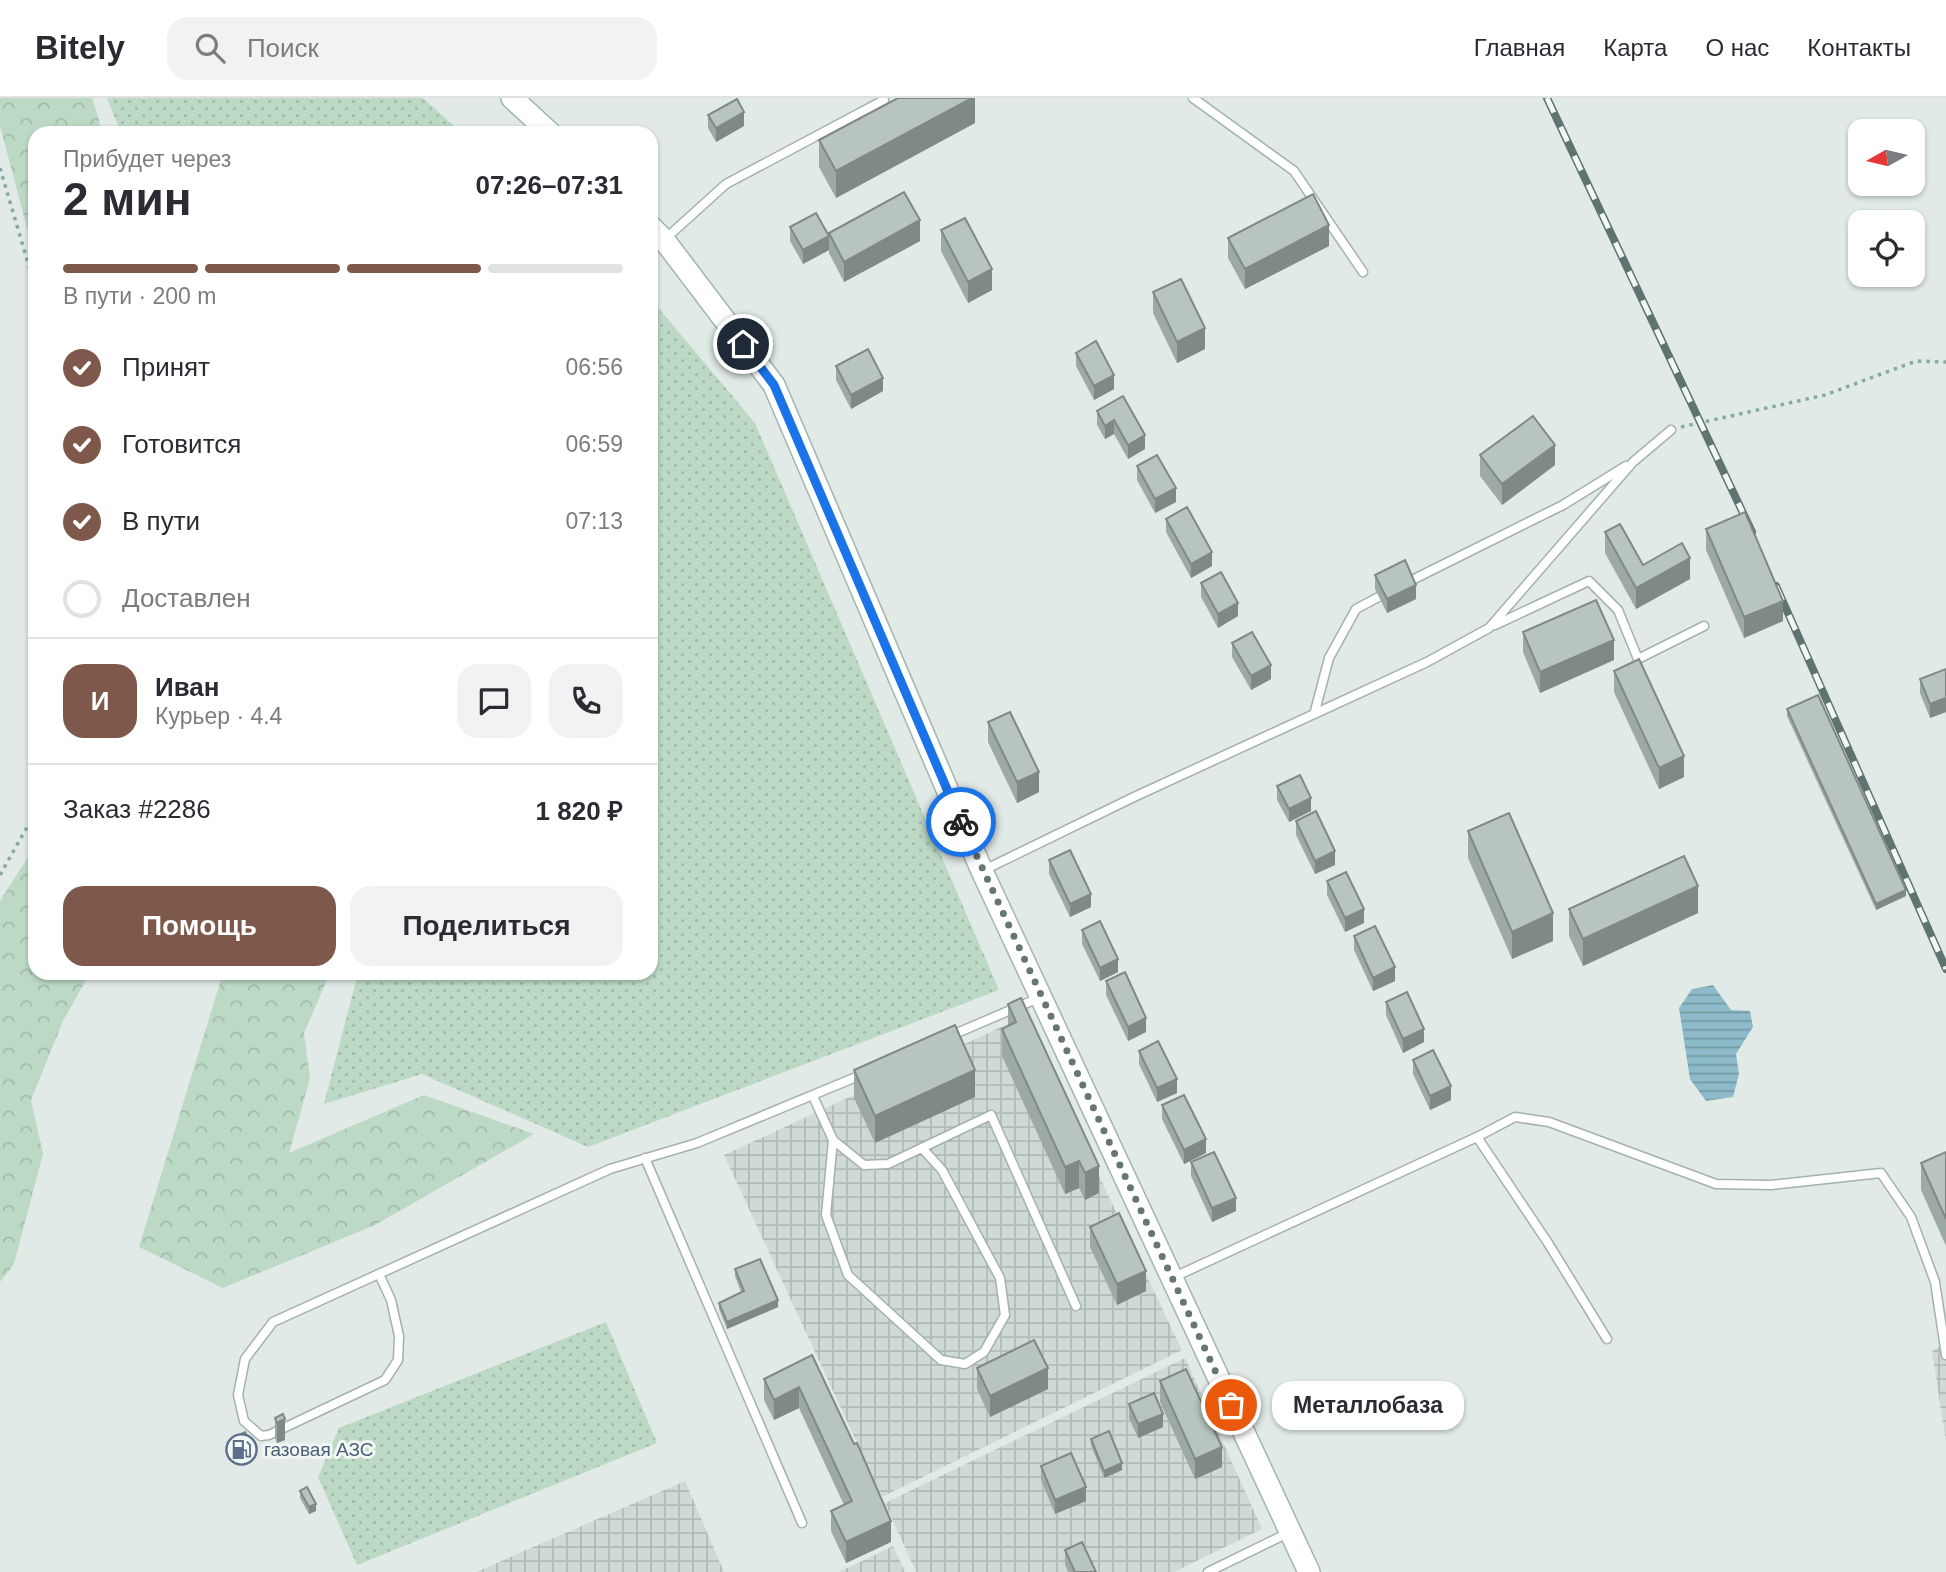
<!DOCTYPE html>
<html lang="ru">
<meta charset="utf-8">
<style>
:root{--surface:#fff;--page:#f2f2f3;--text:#2b2b33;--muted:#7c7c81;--line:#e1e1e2;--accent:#7e584a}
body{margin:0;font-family:Arial,sans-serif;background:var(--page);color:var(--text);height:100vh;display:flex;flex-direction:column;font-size:26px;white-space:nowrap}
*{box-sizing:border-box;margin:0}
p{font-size:23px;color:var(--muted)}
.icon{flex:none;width:38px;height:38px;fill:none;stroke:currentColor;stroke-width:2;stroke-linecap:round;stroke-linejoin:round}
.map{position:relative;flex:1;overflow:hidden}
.details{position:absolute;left:28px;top:28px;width:630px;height:854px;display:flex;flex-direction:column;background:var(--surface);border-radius:21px;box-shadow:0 2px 5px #0004}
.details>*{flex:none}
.needle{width:46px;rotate:262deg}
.fabs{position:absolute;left:1848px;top:21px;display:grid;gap:14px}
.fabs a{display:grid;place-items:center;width:77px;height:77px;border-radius:14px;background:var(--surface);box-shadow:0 2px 5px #0004;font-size:35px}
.pin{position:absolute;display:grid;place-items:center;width:60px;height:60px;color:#fff;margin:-30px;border:4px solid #fff;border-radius:50%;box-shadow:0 2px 7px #0007}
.courier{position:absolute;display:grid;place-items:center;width:70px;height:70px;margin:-35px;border:5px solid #1a73e8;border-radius:50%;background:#fff;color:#222;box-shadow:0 2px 9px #0007}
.bubble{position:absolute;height:49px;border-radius:21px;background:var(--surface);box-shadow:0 2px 5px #0004;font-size:23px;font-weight:700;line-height:49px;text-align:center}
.overview em{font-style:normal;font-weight:700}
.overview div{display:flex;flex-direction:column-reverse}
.overview{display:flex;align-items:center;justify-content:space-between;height:119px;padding:0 35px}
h1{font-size:46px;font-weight:700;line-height:52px}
.bar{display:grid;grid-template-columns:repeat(4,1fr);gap:10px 7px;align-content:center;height:84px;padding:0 35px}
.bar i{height:9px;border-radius:5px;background:var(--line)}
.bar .active{background:var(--accent)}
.bar p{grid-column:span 4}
.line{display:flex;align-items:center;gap:18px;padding:0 35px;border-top:2px solid var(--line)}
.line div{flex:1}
.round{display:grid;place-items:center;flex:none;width:74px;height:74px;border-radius:21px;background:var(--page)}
ol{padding:0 35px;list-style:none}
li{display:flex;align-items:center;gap:21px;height:77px}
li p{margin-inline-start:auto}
li .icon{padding:7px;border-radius:50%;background:var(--accent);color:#fff;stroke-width:4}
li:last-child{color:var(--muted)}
li i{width:38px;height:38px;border:4px solid var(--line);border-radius:50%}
.primary-button{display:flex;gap:14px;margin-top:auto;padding:14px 35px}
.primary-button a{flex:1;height:80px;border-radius:21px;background:var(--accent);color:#fff;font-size:28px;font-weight:700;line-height:80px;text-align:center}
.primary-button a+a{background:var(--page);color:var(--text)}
header{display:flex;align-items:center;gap:42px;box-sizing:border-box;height:98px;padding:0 35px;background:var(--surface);border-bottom:2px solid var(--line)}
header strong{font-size:33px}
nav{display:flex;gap:38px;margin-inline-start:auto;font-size:24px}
.search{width:490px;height:63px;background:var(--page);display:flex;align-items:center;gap:18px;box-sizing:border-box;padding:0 24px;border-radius:21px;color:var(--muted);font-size:26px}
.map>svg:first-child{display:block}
.industrial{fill:url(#industrial-grid)}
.grass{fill:url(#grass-dots)}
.forest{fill:url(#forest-crowns)}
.water{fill:url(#water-rules)}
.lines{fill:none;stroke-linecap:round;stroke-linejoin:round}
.service-casing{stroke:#a4b1ae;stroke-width:11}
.secondary-casing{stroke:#a1b4af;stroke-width:24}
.path{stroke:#85aaa2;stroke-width:3.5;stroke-dasharray:3.5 5;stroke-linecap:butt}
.service{stroke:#fff;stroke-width:8}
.secondary{stroke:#fff;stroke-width:21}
.rail-casing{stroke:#5e7470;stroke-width:8}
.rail{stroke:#f1f7f4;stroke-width:5;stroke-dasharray:16;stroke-linecap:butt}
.wall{fill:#9da9a5}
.shaded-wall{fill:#808986}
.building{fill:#b7c4c0;stroke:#808986;stroke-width:2}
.done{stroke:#667773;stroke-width:7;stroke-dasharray:0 12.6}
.route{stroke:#1a73e8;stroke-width:9}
.labels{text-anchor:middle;stroke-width:6;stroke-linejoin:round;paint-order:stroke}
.service-label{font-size:19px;fill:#4e5e75;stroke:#f1f7f4;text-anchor:start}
</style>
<header>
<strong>Bitely</strong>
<div class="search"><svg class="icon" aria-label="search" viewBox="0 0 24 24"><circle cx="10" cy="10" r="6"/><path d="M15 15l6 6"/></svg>Поиск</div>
<nav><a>Главная</a><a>Карта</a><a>О нас</a><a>Контакты</a></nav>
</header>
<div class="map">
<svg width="1946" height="1474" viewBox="0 0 1946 1474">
<defs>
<pattern id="industrial-grid" width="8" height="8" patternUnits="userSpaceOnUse" patternTransform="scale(1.75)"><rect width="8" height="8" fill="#cfd9d6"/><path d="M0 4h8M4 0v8" fill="none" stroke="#b1bbb8"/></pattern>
<pattern id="grass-dots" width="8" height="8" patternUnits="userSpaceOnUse" patternTransform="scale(1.75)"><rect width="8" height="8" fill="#bcd9c6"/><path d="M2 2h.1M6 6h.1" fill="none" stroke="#a1bbab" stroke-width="1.8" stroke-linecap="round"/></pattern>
<pattern id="forest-crowns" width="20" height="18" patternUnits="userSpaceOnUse" patternTransform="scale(1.75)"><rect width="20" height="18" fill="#bcd9c6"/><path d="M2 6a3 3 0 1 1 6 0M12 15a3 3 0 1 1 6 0" fill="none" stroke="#a1bbab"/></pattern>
<pattern id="water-rules" width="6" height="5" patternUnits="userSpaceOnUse" patternTransform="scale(1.75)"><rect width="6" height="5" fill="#8ebbc9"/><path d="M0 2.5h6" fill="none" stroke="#7499a4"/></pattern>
</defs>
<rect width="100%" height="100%" fill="#e1eae7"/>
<g class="industrial">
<polygon points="1023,919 1182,1252 882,1399 724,1057"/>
<polygon points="1946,1245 1946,1344 1932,1253"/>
<polygon points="1185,1260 1262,1431 1174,1474 916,1474 885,1405"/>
<polygon points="685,1383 724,1474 476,1474"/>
<polygon points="893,1448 905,1474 839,1474"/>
</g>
<g class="grass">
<polygon points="107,0 423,0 462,35 121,35"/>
<polygon points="651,201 755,325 999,892 588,1049 422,976 324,1006 358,875 651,875"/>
<polygon points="606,1224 657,1345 357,1467 318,1379 339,1330"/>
</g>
<g class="forest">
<polygon points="0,0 92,0 103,35 35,35 35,160 0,28"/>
<polygon points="35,748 35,875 90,875 63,923 31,1002 43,1056 14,1166 0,1184 0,803"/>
<polygon points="223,875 330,875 304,935 310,981 289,1055 424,997 534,1036 375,1127 223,1190 139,1149"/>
</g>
<polygon class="water" points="1713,887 1731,912 1750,913 1753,929 1736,956 1739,976 1733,999 1706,1003 1690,981 1679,910 1692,891"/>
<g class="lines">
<defs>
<g id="service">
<polyline points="1193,0 1294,73 1363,174"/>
<polyline points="664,142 726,86 884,2"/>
<polyline points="1406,485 1563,407 1626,368"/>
<polyline points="1495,527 1589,483 1618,512 1638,561 1704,528"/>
<polyline points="1315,613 1329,560 1356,511 1388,494"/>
<polyline points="984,772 1134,699 1427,564 1489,530 1633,364 1671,332"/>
<polyline points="950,938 1041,899"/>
<polyline points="813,998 833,1042 864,1067 888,1066 991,1017 1076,1208"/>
<polyline points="1477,1039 1515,1019 1549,1024 1716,1086 1771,1087 1881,1075 1911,1119 1935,1184 1946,1257"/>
<polyline points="833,1042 826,1117 848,1177 941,1262 965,1266 984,1254 1005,1217 1000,1180 942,1072 922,1050"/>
<polyline points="645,1060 802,1425"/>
<polyline points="379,1176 391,1202 399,1238 398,1262 385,1282 269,1337 261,1338 244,1323 238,1297 245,1261 273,1224 610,1071 697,1045 861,977"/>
<polyline points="1172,1180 1477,1039 1548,1145 1607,1241"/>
<polyline points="1208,1474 1288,1435"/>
</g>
<g id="secondary">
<polyline points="512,0 550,35"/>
<polyline points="651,129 664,142 774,287 982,773 1309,1474"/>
</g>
</defs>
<use href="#service" class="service-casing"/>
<use href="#secondary" class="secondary-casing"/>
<g class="path">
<polyline points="0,70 35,189"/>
<polyline points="1681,329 1825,297 1916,263 1946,264"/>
<polyline points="0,777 35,715"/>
</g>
<use href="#service" class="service"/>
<use href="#secondary" class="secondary"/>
<defs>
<g id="rail">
<polyline points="1547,0 1752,434"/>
<polyline points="1776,488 1946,871"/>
</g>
</defs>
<use href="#rail" class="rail-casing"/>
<use href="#rail" class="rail"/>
</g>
<g class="wall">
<polygon points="975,0 975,25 836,100 819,69 819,42"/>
<polygon points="708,17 744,28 716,44 708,30"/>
<polygon points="790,129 829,138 829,135 920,143 844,184 829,155 829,152 803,166 790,143"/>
<polygon points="941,132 992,192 968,205 941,153"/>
<polygon points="1228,140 1329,148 1245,191 1228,160"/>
<polygon points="1153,194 1205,251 1177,265 1153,215"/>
<polygon points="1076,255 1114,291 1094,302 1076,268"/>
<polygon points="836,268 883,293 851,311 836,282"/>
<polygon points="1123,298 1145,351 1128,361 1114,336 1105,341 1097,327 1097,313"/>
<polygon points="1480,357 1555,367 1502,407 1480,378"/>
<polygon points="1137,368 1176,404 1155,415 1137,382"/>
<polygon points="1166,421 1212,468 1191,480 1166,434"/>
<polygon points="1706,431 1783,523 1744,540 1706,452"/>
<polygon points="1605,434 1643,467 1690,481 1636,511 1605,455"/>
<polygon points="1375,477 1416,501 1387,515 1375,491"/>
<polygon points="1201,485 1238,518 1218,530 1201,499"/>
<polygon points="1523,534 1614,562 1540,595 1523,554"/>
<polygon points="1232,545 1271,581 1251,592 1232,559"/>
<polygon points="1946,571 1946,614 1930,620 1920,595 1920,581"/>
<polygon points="1614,573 1684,679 1659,691 1614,594"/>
<polygon points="1787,611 1906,798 1876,812 1787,618"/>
<polygon points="988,624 1039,694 1017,705 988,644"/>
<polygon points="1277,688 1311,713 1289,724 1277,702"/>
<polygon points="1296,723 1335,767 1315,776 1296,737"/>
<polygon points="1468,733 1553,843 1512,861 1468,760"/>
<polygon points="1049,762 1091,809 1070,819 1049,776"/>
<polygon points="1327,783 1364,825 1345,834 1327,797"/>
<polygon points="1569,811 1698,815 1583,868 1569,838"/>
<polygon points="1082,832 1118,874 1100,883 1082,846"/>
<polygon points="1354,838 1395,883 1373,893 1354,852"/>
<polygon points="1106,883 1146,934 1128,943 1106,897"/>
<polygon points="1386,904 1424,944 1403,955 1386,917"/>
<polygon points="1008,906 1099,1095 1085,1102 1079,1090 1065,1096 1002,958 1002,931 1008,928"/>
<polygon points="1139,953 1177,995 1157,1004 1139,966"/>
<polygon points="1413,962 1451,1002 1430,1012 1413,976"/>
<polygon points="854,972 975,999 875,1045 854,1000"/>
<polygon points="1162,1007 1206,1055 1184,1066 1162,1021"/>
<polygon points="1946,1054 1946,1148 1921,1092 1921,1065"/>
<polygon points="1191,1064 1236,1113 1212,1124 1191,1078"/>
<polygon points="1090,1129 1146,1193 1117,1207 1090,1149"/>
<polygon points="735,1171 778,1209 727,1231 719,1211 719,1205 741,1194 735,1178"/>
<polygon points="812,1257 891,1444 846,1465 831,1433 831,1413 844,1407 799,1310 774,1322 764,1302 764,1281"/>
<polygon points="977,1270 1048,1291 990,1319 977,1291"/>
<polygon points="1160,1283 1222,1369 1195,1381 1160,1304"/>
<polygon points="1129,1306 1163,1329 1138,1340 1129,1320"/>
<polygon points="275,1320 285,1342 277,1345 275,1340"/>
<polygon points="231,1341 252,1354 238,1361 231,1347"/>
<polygon points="1091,1341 1122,1372 1104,1380 1091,1347"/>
<polygon points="1041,1368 1086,1403 1055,1416 1041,1382"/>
<polygon points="300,1393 316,1413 309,1416 300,1400"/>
<polygon points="1065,1452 1096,1474 1068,1474 1065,1466"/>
</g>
<g class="shaded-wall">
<polygon points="972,0 975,0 975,25 836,100 836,73"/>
<polygon points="744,14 744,28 716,44 716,30"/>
<polygon points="920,122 920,143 844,184 844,164"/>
<polygon points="1329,127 1329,148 1245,191 1245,171"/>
<polygon points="829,139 829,152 803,166 803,152"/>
<polygon points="992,171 992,192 968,205 968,184"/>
<polygon points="1205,230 1205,251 1177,265 1177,244"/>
<polygon points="1114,277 1114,291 1094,302 1094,288"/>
<polygon points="883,280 883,293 851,311 851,297"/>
<polygon points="1114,322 1114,336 1105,341 1105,328"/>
<polygon points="1145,337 1145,351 1128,361 1128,347"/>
<polygon points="1555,347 1555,367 1502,407 1502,386"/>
<polygon points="1176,390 1176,404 1155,415 1155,401"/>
<polygon points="1212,454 1212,468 1191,480 1191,466"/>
<polygon points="1690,460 1690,481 1636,511 1636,490"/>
<polygon points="1416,487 1416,501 1387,515 1387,501"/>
<polygon points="1783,503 1783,523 1744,540 1744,519"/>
<polygon points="1238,505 1238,518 1218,530 1218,516"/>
<polygon points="1614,542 1614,562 1540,595 1540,574"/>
<polygon points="1271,567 1271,581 1251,592 1251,578"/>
<polygon points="1946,600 1946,614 1930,620 1930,606"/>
<polygon points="1684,658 1684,679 1659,691 1659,670"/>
<polygon points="1039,674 1039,694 1017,705 1017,684"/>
<polygon points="1311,700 1311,713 1289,724 1289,711"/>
<polygon points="1335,753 1335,767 1315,776 1315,763"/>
<polygon points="1698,788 1698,815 1583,868 1583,841"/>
<polygon points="1906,792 1906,798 1876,812 1876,806"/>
<polygon points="1091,796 1091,809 1070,819 1070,806"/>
<polygon points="1364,811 1364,825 1345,834 1345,820"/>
<polygon points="1553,815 1553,843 1512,861 1512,834"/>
<polygon points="1118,861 1118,874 1100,883 1100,870"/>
<polygon points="1395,869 1395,883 1373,893 1373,880"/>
<polygon points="1146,920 1146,934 1128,943 1128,929"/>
<polygon points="1424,931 1424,944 1403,955 1403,941"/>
<polygon points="975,972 975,999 875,1045 875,1018"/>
<polygon points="1177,981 1177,995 1157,1004 1157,990"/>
<polygon points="1451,988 1451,1002 1430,1012 1430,998"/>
<polygon points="1206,1041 1206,1055 1184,1066 1184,1052"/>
<polygon points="1079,1063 1079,1090 1065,1096 1065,1069"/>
<polygon points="1099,1068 1099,1095 1085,1102 1085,1075"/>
<polygon points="1236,1100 1236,1113 1212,1124 1212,1110"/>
<polygon points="1146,1173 1146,1193 1117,1207 1117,1186"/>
<polygon points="778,1202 778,1209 727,1231 727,1224"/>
<polygon points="1048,1270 1048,1291 990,1319 990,1298"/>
<polygon points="799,1289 799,1310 774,1322 774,1302"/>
<polygon points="1163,1316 1163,1329 1138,1340 1138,1326"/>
<polygon points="285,1321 285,1342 277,1345 277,1325"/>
<polygon points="252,1347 252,1354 238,1361 238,1354"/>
<polygon points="1222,1349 1222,1369 1195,1381 1195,1361"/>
<polygon points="1122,1365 1122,1372 1104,1380 1104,1373"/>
<polygon points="1086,1389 1086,1403 1055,1416 1055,1402"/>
<polygon points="316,1406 316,1413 309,1416 309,1409"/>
<polygon points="891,1423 891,1444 846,1465 846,1444"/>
</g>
<g class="building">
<polygon points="898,0 972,0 836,73 819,42"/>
<polygon points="737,1 744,14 716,30 708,17"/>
<polygon points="904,94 920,122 844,164 829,135"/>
<polygon points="1313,96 1329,127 1245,171 1228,140"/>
<polygon points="816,115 829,138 803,152 790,129"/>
<polygon points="965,120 992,171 968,184 941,132"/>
<polygon points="1181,181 1205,230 1177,244 1153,194"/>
<polygon points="1096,243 1114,277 1094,288 1076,255"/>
<polygon points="868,251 883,280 851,297 836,268"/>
<polygon points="1123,298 1145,337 1128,347 1114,322 1105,328 1097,313"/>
<polygon points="1533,318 1555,347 1502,386 1480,357"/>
<polygon points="1157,357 1176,390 1155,401 1137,368"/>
<polygon points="1187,409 1212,454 1191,466 1166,421"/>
<polygon points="1745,414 1783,503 1744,519 1706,431"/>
<polygon points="1620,426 1643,467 1682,445 1690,460 1636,490 1605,434"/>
<polygon points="1405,462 1416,487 1387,501 1375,477"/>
<polygon points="1221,474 1238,505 1218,516 1201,485"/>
<polygon points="1596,502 1614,542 1540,574 1523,534"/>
<polygon points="1252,534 1271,567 1251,578 1232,545"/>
<polygon points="1639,561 1684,658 1659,670 1614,573"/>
<polygon points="1946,571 1946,600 1930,606 1920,581"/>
<polygon points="1818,597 1906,792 1876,806 1787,611"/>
<polygon points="1010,614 1039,674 1017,684 988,624"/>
<polygon points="1300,677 1311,700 1289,711 1277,688"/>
<polygon points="1316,713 1335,753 1315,763 1296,723"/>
<polygon points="1509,715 1553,815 1512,834 1468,733"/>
<polygon points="1070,752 1091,796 1070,806 1049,762"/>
<polygon points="1684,758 1698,788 1583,841 1569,811"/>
<polygon points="1346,774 1364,811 1345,820 1327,783"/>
<polygon points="1100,823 1118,861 1100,870 1082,832"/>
<polygon points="1375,828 1395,869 1373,880 1354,838"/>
<polygon points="1125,874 1146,920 1128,929 1106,883"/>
<polygon points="1407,894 1424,931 1403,941 1386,904"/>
<polygon points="1021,900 1099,1068 1085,1075 1079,1063 1065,1069 1002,931 1016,924 1008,906"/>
<polygon points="955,927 975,972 875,1018 854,972"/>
<polygon points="1158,943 1177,981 1157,990 1139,953"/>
<polygon points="1433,952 1451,988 1430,998 1413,962"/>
<polygon points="1184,997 1206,1041 1184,1052 1162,1007"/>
<polygon points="1214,1054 1236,1100 1212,1110 1191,1064"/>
<polygon points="1946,1054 1946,1121 1921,1065"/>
<polygon points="1119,1115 1146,1173 1117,1186 1090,1129"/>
<polygon points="760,1161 778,1202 727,1224 719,1205 744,1193 735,1171"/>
<polygon points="1034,1242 1048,1270 990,1298 977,1270"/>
<polygon points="812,1257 854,1346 857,1345 891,1423 846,1444 831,1413 852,1403 799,1289 774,1302 764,1281"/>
<polygon points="1186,1271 1222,1349 1195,1361 1160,1283"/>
<polygon points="1154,1295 1163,1316 1138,1326 1129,1306"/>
<polygon points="283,1316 285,1321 277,1325 275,1320"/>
<polygon points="1109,1333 1122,1365 1104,1373 1091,1341"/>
<polygon points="245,1334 252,1347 238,1354 231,1341"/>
<polygon points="1071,1355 1086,1389 1055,1402 1041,1368"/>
<polygon points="307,1389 316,1406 309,1409 300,1393"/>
<polygon points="1082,1444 1096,1474 1075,1474 1065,1452"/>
</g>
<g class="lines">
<polyline class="done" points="961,724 1231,1307"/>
<polyline class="route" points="743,246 774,287 961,724"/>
</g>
<defs>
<symbol id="fuel-ring" viewBox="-11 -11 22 22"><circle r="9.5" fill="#f1f7f4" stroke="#5c6f8a" stroke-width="1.5"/><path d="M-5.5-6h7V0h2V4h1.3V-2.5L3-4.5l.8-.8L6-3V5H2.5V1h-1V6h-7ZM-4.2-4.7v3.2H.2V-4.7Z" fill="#5c6f8a"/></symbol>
</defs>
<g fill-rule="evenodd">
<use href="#fuel-ring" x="224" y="1334" width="35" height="35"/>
</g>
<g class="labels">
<g class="service-label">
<text x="264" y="1358">газовая АЗС</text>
</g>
</g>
</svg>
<div class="fabs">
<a><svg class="needle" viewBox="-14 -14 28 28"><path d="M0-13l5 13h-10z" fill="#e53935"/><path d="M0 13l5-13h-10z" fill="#7c7c81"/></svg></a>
<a><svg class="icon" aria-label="locate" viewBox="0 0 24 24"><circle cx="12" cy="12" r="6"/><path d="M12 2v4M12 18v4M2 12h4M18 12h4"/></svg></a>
</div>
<div class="pin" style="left:1231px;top:1307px;background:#ea580c"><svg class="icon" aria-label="bag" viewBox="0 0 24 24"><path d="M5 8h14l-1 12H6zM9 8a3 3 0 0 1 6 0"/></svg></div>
<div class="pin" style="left:743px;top:246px;background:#1f2937"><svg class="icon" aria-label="home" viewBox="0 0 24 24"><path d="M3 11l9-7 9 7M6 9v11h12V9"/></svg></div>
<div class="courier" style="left:961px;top:724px"><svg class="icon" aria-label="bike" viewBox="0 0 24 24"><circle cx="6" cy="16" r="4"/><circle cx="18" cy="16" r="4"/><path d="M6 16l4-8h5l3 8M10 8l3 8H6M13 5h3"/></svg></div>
<div class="bubble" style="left:1272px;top:1283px;width:192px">Металлобаза</div>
<section class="details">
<div class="overview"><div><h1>2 мин</h1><p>Прибудет через</p></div><em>07:26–07:31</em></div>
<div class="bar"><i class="active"></i><i class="active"></i><i class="active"></i><i></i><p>В пути · 200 m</p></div>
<ol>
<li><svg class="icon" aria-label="check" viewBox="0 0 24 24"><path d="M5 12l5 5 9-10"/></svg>Принят<p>06:56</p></li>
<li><svg class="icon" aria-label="check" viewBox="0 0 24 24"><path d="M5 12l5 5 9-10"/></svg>Готовится<p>06:59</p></li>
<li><svg class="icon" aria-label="check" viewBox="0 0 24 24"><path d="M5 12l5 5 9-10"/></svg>В пути<p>07:13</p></li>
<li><i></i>Доставлен</li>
</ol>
<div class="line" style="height:126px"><b class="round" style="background:var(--accent);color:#fff">И</b><div><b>Иван</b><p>Курьер · 4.4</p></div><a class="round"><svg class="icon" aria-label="chat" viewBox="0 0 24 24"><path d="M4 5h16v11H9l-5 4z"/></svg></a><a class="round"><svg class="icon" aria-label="phone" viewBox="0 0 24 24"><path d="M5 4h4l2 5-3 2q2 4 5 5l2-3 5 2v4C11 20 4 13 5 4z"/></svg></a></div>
<div class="line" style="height:91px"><div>Заказ #2286</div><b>1 820 ₽</b></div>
<div class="primary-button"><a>Помощь</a><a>Поделиться</a></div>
</section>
</div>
